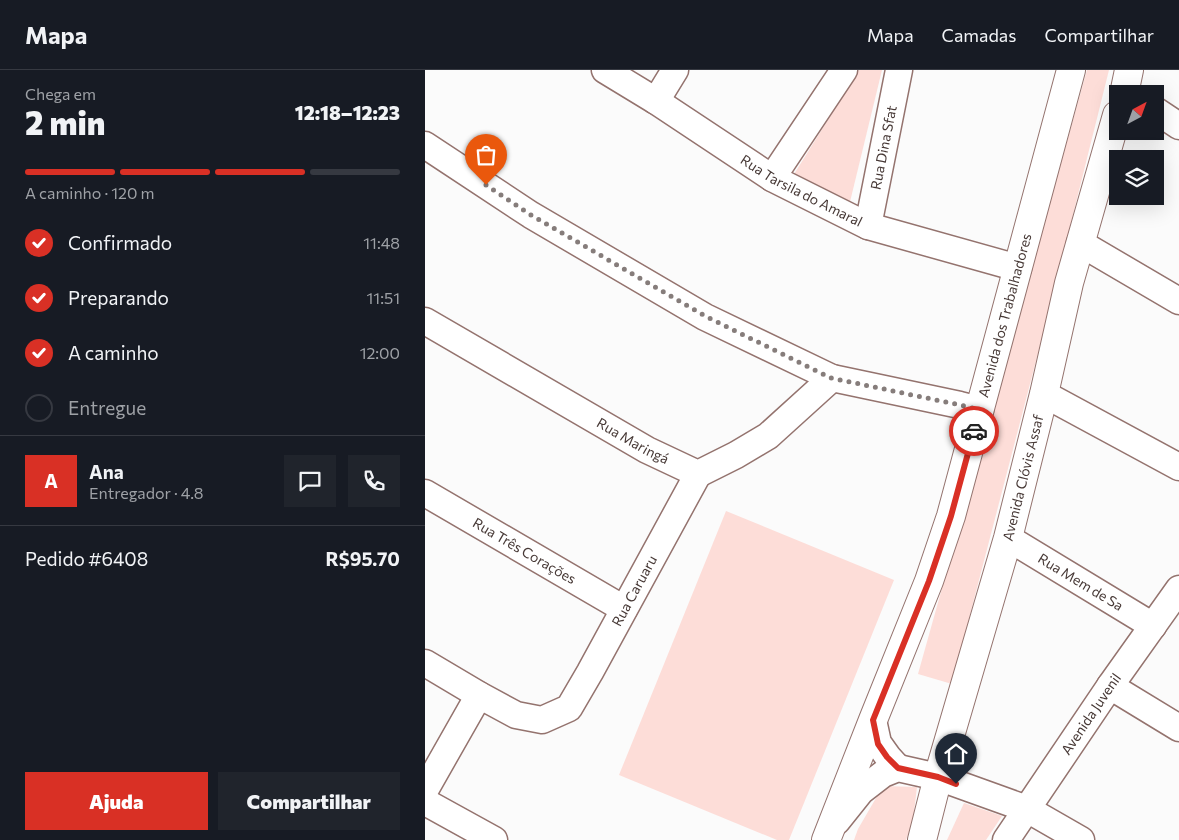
<!DOCTYPE html>
<html lang="pt">
<meta charset="utf-8">
<style>
:root{--surface:#171b24;--page:#20242c;--text:#f1f3f6;--muted:#9ea1a6;--line:#363941;--accent:#d93025}
body{margin:0;font-family:Commissioner,sans-serif;background:var(--page);color:var(--text);height:100vh;display:flex;flex-direction:column;font-size:19px;white-space:nowrap}
*{box-sizing:border-box;margin:0}
p{font-size:16px;color:var(--muted)}
.icon{flex:none;width:28px;height:28px;fill:none;stroke:currentColor;stroke-width:2;stroke-linecap:round;stroke-linejoin:round}
.map{position:relative;flex:1;overflow:hidden}
.side{display:flex;flex-direction:column;background:var(--surface);width:425px}
.side>*{flex:none}
.needle{width:32px;rotate:41deg}
.tools{position:absolute;left:684px;top:15px;display:grid;gap:10px}
.tools a{display:grid;place-items:center;width:55px;height:55px;border-radius:0px;background:var(--surface);box-shadow:0 5px 20px #0002;font-size:25px}
.pin{position:absolute;display:grid;place-items:center;width:42px;height:42px;color:#fff;margin:-51px -21px;border-radius:50% 50% 50% 0;rotate:-45deg;box-shadow:0 0 5px #0007}
.pin .icon{rotate:45deg}
.courier{position:absolute;display:grid;place-items:center;width:50px;height:50px;margin:-25px;border:4px solid #d93025;border-radius:50%;background:#fff;color:#222;box-shadow:0 1px 6px #0007}
.summary em{font-style:normal;font-weight:800}
.summary div{display:flex;flex-direction:column-reverse}
.summary{display:flex;align-items:center;justify-content:space-between;height:85px;padding:0 25px}
h1{font-size:32px;font-weight:800;line-height:38px}
.bar{display:grid;grid-template-columns:repeat(4,1fr);gap:8px 5px;align-content:center;height:60px;padding:0 25px}
.bar i{height:6px;border-radius:4px;background:var(--line)}
.bar .active{background:var(--accent)}
.bar p{grid-column:span 4}
.line{display:flex;align-items:center;gap:12px;padding:0 25px;border-top:1px solid var(--line)}
.line div{flex:1}
.round{display:grid;place-items:center;flex:none;width:52px;height:52px;border-radius:0px;background:var(--page)}
ol{padding:0 25px;list-style:none}
li{display:flex;align-items:center;gap:15px;height:55px}
li p{margin-inline-start:auto}
li .icon{padding:5px;border-radius:50%;background:var(--accent);color:#fff;stroke-width:4}
li:last-child{color:var(--muted)}
li i{width:28px;height:28px;border:2px solid var(--line);border-radius:50%}
.cta{display:flex;gap:10px;margin-top:auto;padding:10px 25px}
.cta a{flex:1;height:58px;border-radius:0px;background:var(--accent);color:#fff;font-size:20px;font-weight:800;line-height:58px;text-align:center}
.cta a+a{background:var(--page);color:var(--text)}
header{display:flex;align-items:center;gap:30px;box-sizing:border-box;height:70px;padding:0 25px;background:var(--surface);border-bottom:1px solid var(--line)}
header strong{font-size:24px}
nav{display:flex;gap:28px;margin-inline-start:auto;font-size:18px}
main{display:flex;flex:1;min-height:0}
.map>svg:first-child{display:block}
.green{fill:#fdddd8}
.lines{fill:none;stroke-linecap:round;stroke-linejoin:round}
.street-casing{stroke:#94736e;stroke-width:29}
.secondary-casing{stroke:#94736e;stroke-width:30}
.street{stroke:#fff;stroke-width:26}
.secondary{stroke:#fff;stroke-width:28}
.done{stroke:#867d7b;stroke-width:5;stroke-dasharray:0 9}
.route{stroke:#d93025;stroke-width:6}
.labels{text-anchor:middle;stroke-width:5;stroke-linejoin:round;paint-order:stroke}
.street-label{font-size:14px;fill:#473936;stroke:#fff}
</style>
<header>
<strong>Mapa</strong>
<nav><a>Mapa</a><a>Camadas</a><a>Compartilhar</a></nav>
</header>
<main>
<section class="side">
<div class="summary"><div><h1>2 min</h1><p>Chega em</p></div><em>12:18–12:23</em></div>
<div class="bar"><i class="active"></i><i class="active"></i><i class="active"></i><i></i><p>A caminho · 120 m</p></div>
<ol>
<li><svg class="icon" aria-label="check" viewBox="0 0 24 24"><path d="M5 12l5 5 9-10"/></svg>Confirmado<p>11:48</p></li>
<li><svg class="icon" aria-label="check" viewBox="0 0 24 24"><path d="M5 12l5 5 9-10"/></svg>Preparando<p>11:51</p></li>
<li><svg class="icon" aria-label="check" viewBox="0 0 24 24"><path d="M5 12l5 5 9-10"/></svg>A caminho<p>12:00</p></li>
<li><i></i>Entregue</li>
</ol>
<div class="line" style="height:90px"><b class="round" style="background:var(--accent);color:#fff">A</b><div><b>Ana</b><p>Entregador · 4.8</p></div><a class="round"><svg class="icon" aria-label="chat" viewBox="0 0 24 24"><path d="M4 5h16v11H9l-5 4z"/></svg></a><a class="round"><svg class="icon" aria-label="phone" viewBox="0 0 24 24"><path d="M5 4h4l2 5-3 2q2 4 5 5l2-3 5 2v4C11 20 4 13 5 4z"/></svg></a></div>
<div class="line" style="height:65px"><div>Pedido #6408</div><b>R$95.70</b></div>
<div class="cta"><a>Ajuda</a><a>Compartilhar</a></div>
</section>
<div class="map">
<svg width="754" height="770" viewBox="0 0 754 770">
<rect width="100%" height="100%" fill="#fbfbfb"/>
<g class="green">
<polygon points="434,0 457,0 424,136 366,109"/>
<polygon points="662,0 684,0 626,233 527,614 493,604"/>
<polygon points="301,441 469,510 364,770 352,770 194,705"/>
<polygon points="458,716 492,717 488,750 481,770 429,770 433,759"/>
<polygon points="539,733 577,746 561,770 522,770"/>
</g>
<g class="lines">
<defs>
<g id="street">
<path id="s1" d="M 180,0 L 231,31 L 347,108 L 443,156 L 593,198"/>
<polyline points="231,31 250,0"/>
<polyline points="730,40 754,56"/>
<polyline points="0,75 106,145 280,247 407,308 535,335 555,340"/>
<polyline points="347,108 419,0"/>
<path id="s2" d="M 443,156 L 474,0"/>
<polyline points="655,173 754,231"/>
<path id="s3" d="M 0,251 L 222,380 L 273,404 L 311,385 L 343,366 L 407,308"/>
<polyline points="619,324 754,397"/>
<path id="s4" d="M 0,423 L 199,539"/>
<path id="s5" d="M 583,468 L 728,556"/>
<path id="s6" d="M 0,593 L 54,625 L 91,645 L 117,650 L 144,638 L 165,602 L 273,404"/>
<polyline points="685,616 754,658"/>
<polyline points="448,650 453,673 463,687 473,698"/>
<polyline points="0,720 54,625"/>
<polyline points="0,732 69,770"/>
<polyline points="412,751 436,721 458,704 473,698 513,707 602,739 656,770"/>
<path id="s7" d="M 581,770 L 685,616 L 754,519"/>
</g>
<g id="secondary">
<polyline points="699,24 704,0"/>
<path id="s8" d="M 401,770 L 448,650 L 504,511 L 526,446 L 646,0"/>
<path id="s9" d="M 497,770 L 513,707 L 583,468 L 619,324 L 644,213 L 692,45"/>
</g>
</defs>
<use href="#street" class="street-casing"/>
<use href="#secondary" class="secondary-casing"/>
<use href="#street" class="street"/>
<use href="#secondary" class="secondary"/>
</g>
<g class="lines">
<polyline class="done" points="61,115 106,145 280,246 406,308 535,335 555,340 549,361"/>
<polyline class="route" points="531,714 513,707 473,698 462,687 453,674 448,650 504,511 526,446 549,361"/>
</g>
<g class="labels">
<g class="street-label">
<text dy="5" stroke="none"><textPath href="#s2" startOffset="80">Rua Dina Sfat</textPath></text>
<text dy="5" stroke="none"><textPath href="#s1" startOffset="231">Rua Tarsila do Amaral</textPath></text>
<text dy="5" stroke="none"><textPath href="#s8" startOffset="555">Avenida dos Trabalhadores</textPath></text>
<text dy="5" stroke="none"><textPath href="#s3" startOffset="240">Rua Maringá</textPath></text>
<text dy="5" stroke="none"><textPath href="#s9" startOffset="376">Avenida Clóvis Assaf</textPath></text>
<text dy="5" stroke="none"><textPath href="#s4" startOffset="115">Rua Três Corações</textPath></text>
<text dy="5" stroke="none"><textPath href="#s5" startOffset="85">Rua Mem de Sa</textPath></text>
<text dy="5" stroke="none"><textPath href="#s6" startOffset="295">Rua Caruaru</textPath></text>
<text dy="5" stroke="none"><textPath href="#s7" startOffset="152">Avenida Juvenil</textPath></text>
</g>
</g>
</svg>
<div class="tools">
<a><svg class="needle" viewBox="-14 -14 28 28"><path d="M0-13l5 13h-10z" fill="#e53935"/><path d="M0 13l5-13h-10z" fill="#9ea1a6"/></svg></a>
<a><svg class="icon" aria-label="layers" viewBox="0 0 24 24"><path d="M12 4l9 5-9 5-9-5zM3 14l9 5 9-5"/></svg></a>
</div>
<div class="pin" style="left:61px;top:115px;background:#ea580c"><svg class="icon" aria-label="bag" viewBox="0 0 24 24"><path d="M5 8h14l-1 12H6zM9 8a3 3 0 0 1 6 0"/></svg></div>
<div class="pin" style="left:531px;top:714px;background:#1f2937"><svg class="icon" aria-label="home" viewBox="0 0 24 24"><path d="M3 11l9-7 9 7M6 9v11h12V9"/></svg></div>
<div class="courier" style="left:549px;top:361px"><svg class="icon" aria-label="car" viewBox="0 0 24 24"><path d="M5 17H2v-5l4-1 3-4h7l3 4 3 1v5h-3M9 17h6M6 11h13"/><circle cx="7" cy="17" r="2"/><circle cx="17" cy="17" r="2"/></svg></div>
</div>
</main>
